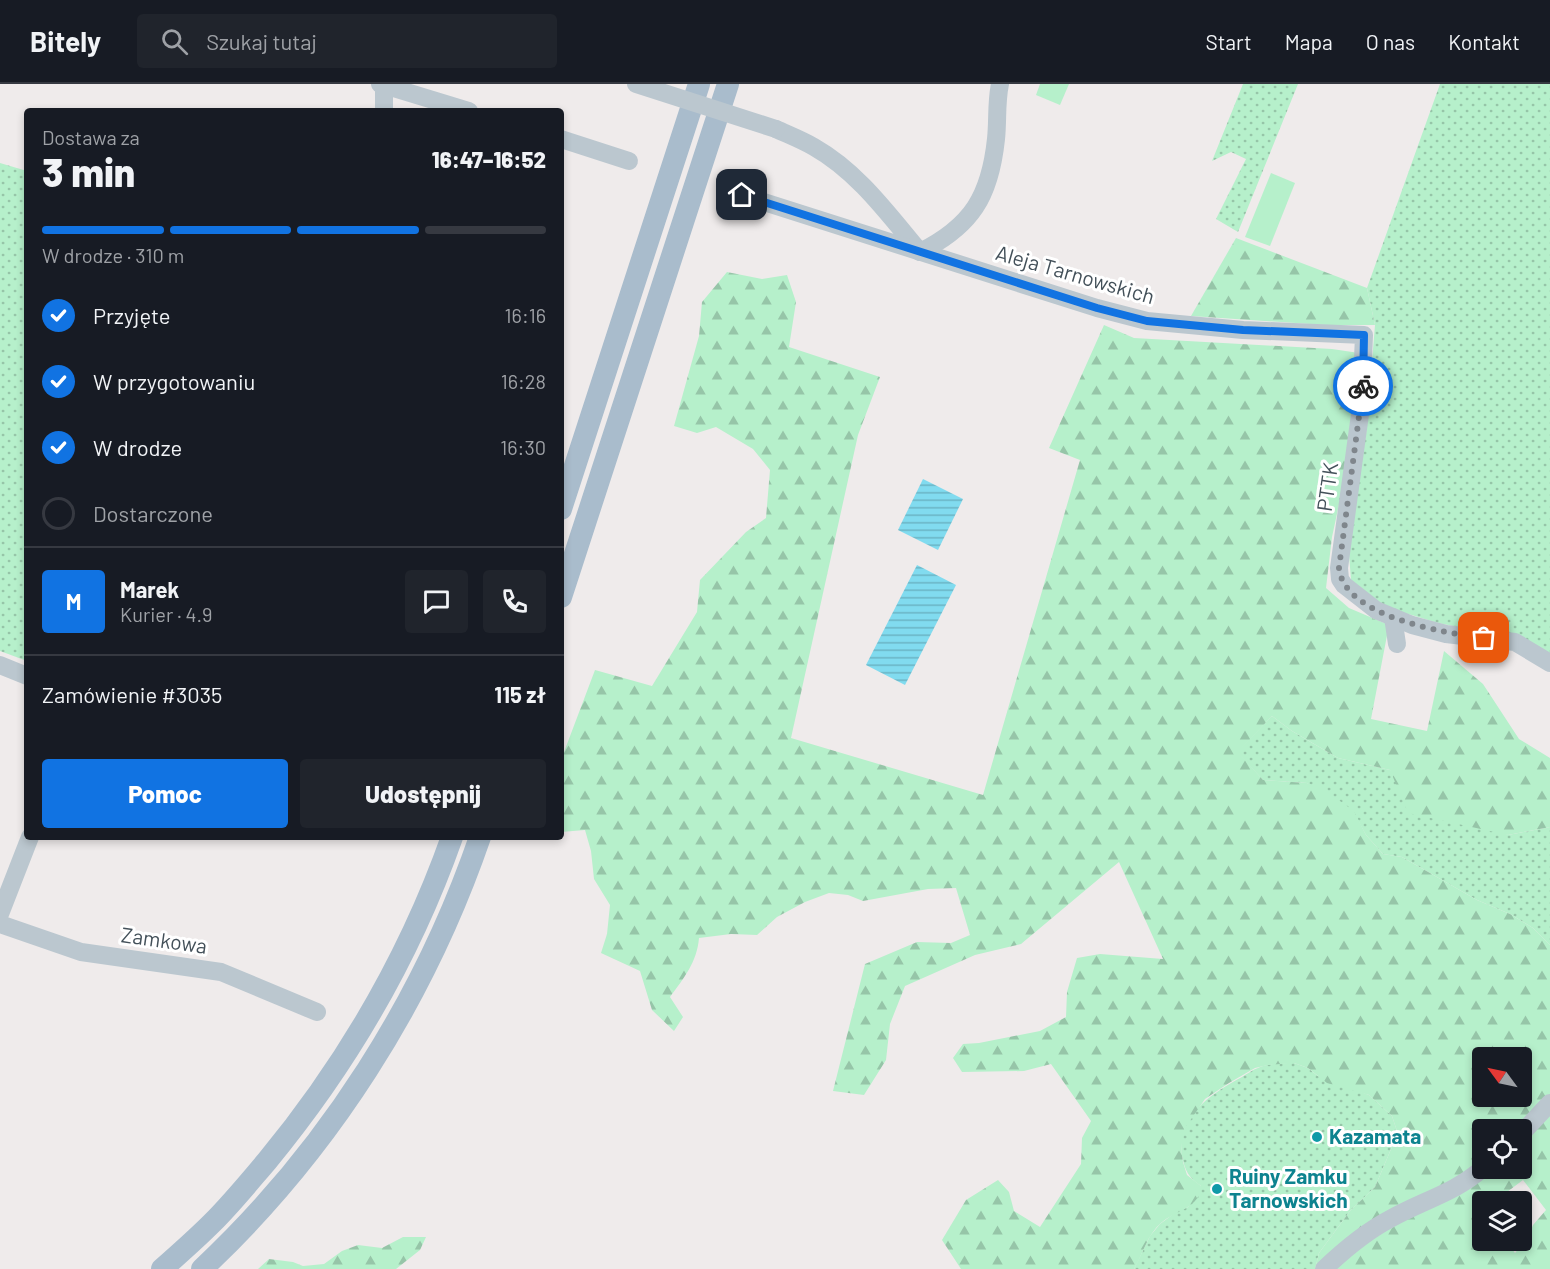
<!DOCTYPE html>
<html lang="pl">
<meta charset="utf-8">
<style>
:root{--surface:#171b24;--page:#20242c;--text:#f1f3f6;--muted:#9ea1a6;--line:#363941;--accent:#1173e2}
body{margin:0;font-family:Barlow,sans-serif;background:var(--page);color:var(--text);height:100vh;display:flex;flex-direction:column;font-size:22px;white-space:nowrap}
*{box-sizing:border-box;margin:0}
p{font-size:20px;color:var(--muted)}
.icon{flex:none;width:33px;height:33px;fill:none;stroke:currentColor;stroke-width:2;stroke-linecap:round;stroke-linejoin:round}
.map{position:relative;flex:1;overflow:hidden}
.side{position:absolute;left:24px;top:24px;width:540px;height:732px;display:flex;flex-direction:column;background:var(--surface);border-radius:6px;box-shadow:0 3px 9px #0003}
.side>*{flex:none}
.needle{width:39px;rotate:303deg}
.fabs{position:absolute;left:1472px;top:963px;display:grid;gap:12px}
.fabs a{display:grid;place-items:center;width:60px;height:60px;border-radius:6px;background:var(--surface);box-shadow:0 3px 9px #0003;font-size:30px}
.pin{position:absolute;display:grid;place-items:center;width:51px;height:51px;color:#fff;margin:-26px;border-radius:12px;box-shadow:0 3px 9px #0006}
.courier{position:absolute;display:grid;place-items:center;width:60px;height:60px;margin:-30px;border:4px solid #1173e2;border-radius:50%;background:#fff;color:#222;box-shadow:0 2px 8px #0007}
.head em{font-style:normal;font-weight:800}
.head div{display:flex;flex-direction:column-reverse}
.head{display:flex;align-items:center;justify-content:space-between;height:102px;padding:0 18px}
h1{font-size:39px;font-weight:800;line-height:45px}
.bar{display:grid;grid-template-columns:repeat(4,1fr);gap:9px 6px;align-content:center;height:72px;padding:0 18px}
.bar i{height:8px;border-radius:4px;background:var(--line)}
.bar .on{background:var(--accent)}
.bar p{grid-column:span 4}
.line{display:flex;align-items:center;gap:15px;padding:0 18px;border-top:2px solid var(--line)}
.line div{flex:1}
.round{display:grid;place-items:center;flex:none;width:63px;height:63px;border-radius:6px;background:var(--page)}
ol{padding:0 18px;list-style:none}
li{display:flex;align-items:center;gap:18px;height:66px}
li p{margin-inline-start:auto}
li .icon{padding:6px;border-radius:50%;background:var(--accent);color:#fff;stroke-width:4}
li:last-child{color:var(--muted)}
li i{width:33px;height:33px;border:3px solid var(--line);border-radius:50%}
.primary-button{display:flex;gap:12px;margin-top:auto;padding:12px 18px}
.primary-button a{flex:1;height:69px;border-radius:6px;background:var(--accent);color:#fff;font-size:24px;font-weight:800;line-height:69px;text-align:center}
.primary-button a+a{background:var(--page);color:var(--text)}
header{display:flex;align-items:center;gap:36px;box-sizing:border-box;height:84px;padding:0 30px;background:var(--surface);border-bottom:2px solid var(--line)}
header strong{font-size:28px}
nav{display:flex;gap:33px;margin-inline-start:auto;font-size:21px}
.search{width:420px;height:54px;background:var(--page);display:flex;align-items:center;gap:15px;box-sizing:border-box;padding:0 21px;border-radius:6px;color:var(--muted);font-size:22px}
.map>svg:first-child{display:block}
.green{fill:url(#green-dots)}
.forest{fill:url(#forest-firs);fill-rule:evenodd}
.pitch{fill:#b6f0cb}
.water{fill:url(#water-rules)}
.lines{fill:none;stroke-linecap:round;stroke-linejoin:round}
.minor{stroke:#bbc7cf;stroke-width:18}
.major{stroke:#a9bccc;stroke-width:22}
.minor-bridge{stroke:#bbc7cf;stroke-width:18}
.done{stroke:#7f868c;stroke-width:6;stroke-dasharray:0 10.8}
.route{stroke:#1173e2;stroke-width:8}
.culture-dot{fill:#0f9aa8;stroke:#fff;stroke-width:2}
.labels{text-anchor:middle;stroke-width:6;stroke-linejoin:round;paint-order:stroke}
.street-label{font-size:21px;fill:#435059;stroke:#fff}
.culture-label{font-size:21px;font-weight:bold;fill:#0d838f;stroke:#fff;text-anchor:start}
</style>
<header>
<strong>Bitely</strong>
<div class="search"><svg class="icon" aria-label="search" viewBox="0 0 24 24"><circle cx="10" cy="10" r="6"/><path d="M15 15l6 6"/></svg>Szukaj tutaj</div>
<nav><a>Start</a><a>Mapa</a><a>O nas</a><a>Kontakt</a></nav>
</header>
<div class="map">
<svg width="1550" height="1185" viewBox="0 0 1550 1185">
<defs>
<pattern id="green-dots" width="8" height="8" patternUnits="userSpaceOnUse" patternTransform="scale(1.5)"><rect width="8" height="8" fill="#b6f0cb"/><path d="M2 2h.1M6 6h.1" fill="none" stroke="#96c5a8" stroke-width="1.8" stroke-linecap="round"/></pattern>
<pattern id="forest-firs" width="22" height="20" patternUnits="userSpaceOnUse" patternTransform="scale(1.5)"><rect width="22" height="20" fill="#b6f0cb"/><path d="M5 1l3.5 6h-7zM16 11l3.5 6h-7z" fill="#96c5a8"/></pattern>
<pattern id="water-rules" width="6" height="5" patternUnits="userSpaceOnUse" patternTransform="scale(1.5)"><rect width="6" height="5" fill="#81dbef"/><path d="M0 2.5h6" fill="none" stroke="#6bb4c5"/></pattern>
</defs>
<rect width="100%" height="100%" fill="#efebeb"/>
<g class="green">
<polygon points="1243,0 1298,0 1238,148 1216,135 1246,75 1231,68 1212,77"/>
<polygon points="1440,0 1550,0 1550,576 1529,557 1438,539 1382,522 1351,496 1348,457 1366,350 1375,241 1367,204"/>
<polygon points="0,79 27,87 27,577 0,567"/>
<polygon points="1272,632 1292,647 1338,674 1390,686 1508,751 1550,743 1550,861 1533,844 1510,830 1477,816 1402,773 1383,770 1366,751 1353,727 1307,699 1263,696 1237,668"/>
<path d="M 1294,979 L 1308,984 L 1318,992 L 1369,1011 L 1392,1032 L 1397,1047 L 1394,1058 L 1375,1103 L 1350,1127 L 1319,1169 L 1315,1185 L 1134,1185 L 1150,1152 L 1160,1140 L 1176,1128 L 1188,1123 L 1201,1102 C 1189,1094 1185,1087 1182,1072 C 1175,1033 1212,1009 1242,993 C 1247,990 1252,986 1258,984 C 1269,979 1282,979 1294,979 Z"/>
</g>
<g class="forest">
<polygon points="1236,154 1367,204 1375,241 1325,241 1191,232"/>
<path d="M 727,188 L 762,195 L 787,191 L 796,218 L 789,263 L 880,293 L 858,351 L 791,654 L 983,711 L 1080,376 L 1049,364 L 1104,241 L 1134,254 L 1332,265 L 1359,269 L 1343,402 L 1332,453 L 1326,504 L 1349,524 L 1389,541 L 1371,635 L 1427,647 L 1444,567 L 1483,600 L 1519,655 L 1550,674 L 1550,743 L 1508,751 L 1408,729 L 1390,686 L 1338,674 L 1292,647 L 1272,632 L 1238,668 L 1263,696 L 1307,699 L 1323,705 L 1354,727 L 1366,751 L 1383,770 L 1402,773 L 1477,816 L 1510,830 L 1533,844 L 1550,861 L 1550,1185 L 1315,1185 L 1319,1169 L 1350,1127 L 1375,1103 L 1394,1058 L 1397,1047 L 1392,1032 L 1369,1011 L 1327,999 L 1308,984 L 1294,979 L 1268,981 L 1255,984 L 1229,999 L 1205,1015 L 1185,1044 L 1181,1064 L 1183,1078 L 1187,1091 L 1201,1102 C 1200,1124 1176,1126 1161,1139 C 1147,1151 1143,1170 1134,1185 L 961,1185 L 942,1156 L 966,1116 L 998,1096 L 1009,1108 L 1014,1127 L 1040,1143 L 1081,1080 L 1082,1054 L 1091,1037 L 1051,980 L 1024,987 L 962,988 L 953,974 L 963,960 L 979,959 L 1040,947 L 1066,933 L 1067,908 L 1077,874 L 1100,870 L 1163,875 L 1119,778 L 1021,860 L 975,871 L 905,902 L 890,940 L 886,976 L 864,1011 L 833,1007 L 865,880 L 917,858 L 951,859 L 970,851 L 956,804 L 928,805 L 863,817 L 848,811 L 829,809 L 805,818 L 777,833 L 757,851 L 731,850 L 699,854 C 697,878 684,894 670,913 L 683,933 L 674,947 L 652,926 L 640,887 L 601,869 L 607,850 L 610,821 L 594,795 L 591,767 L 585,746 L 561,748 L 561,676 L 595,586 L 652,602 L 697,528 L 700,496 L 746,448 L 766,434 L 770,386 L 753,365 L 716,343 L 697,349 L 674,342 L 699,252 L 702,218 ZM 1482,974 L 1521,974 L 1521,1012 L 1482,1012 ZM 1482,1046 L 1521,1046 L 1521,1084 L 1482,1084 ZM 1523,1096 L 1546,1126 L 1533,1141 L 1527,1155 L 1515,1169 L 1506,1157 L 1482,1156 L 1482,1118 L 1495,1117 Z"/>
<polygon points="403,1153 426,1153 420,1166 396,1185 258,1185 269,1175 293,1178 303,1182 324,1180 342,1167 358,1161 382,1164"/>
</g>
<g class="pitch">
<polygon points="1040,0 1069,0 1060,21 1036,11"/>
<polygon points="1271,89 1295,99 1270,162 1245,153"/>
</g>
<g class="water">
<polygon points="923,395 963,415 938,466 898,446"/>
<polygon points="917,481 956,501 905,601 866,581"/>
</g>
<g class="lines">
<g class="minor">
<polyline points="380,0 469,27"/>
<polyline points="384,27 384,1"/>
<path d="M 776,45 C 789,51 802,56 814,63 C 858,88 888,130 920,168"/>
<polyline points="561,55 629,77"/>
<polyline points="742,111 1097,224 1147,237 1243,246 1364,251 1361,323 1339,484 1340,495 1344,501 1376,526 1412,541 1446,550 1515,558 1550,579"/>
<path d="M 920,168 C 972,142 990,112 996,55 C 998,37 996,19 1000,0"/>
<polyline points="1393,533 1397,560"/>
<polyline points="0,581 27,592"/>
<polyline points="0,830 30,753"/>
<polyline points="0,840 81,868 221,888 317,928"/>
<polyline points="1521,1050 1550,1019"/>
<path d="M 1324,1185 C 1344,1166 1365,1148 1390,1135 C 1421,1117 1455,1109 1483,1084"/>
</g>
<g class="major">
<polyline points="561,425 699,0"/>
<polyline points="561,513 728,0"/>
<path d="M 162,1185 C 179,1170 196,1155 212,1139 C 232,1119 249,1098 267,1077 C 347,980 410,872 452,753"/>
<path d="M 202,1185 C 328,1067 424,916 480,753"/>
</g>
<polyline class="minor-bridge" points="636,0 776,45"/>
</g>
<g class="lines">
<path class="done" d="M 1363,302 L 1339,484 C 1344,533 1445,549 1484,554"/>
<polyline class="route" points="742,111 1097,224 1147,237 1243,246 1364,251 1363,302"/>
</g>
<g class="culture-dot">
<circle cx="1317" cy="1053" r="6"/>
<circle cx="1217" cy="1105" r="6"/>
</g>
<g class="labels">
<g class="street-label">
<text transform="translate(1075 191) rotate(16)" y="7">Aleja Tarnowskich</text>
<text transform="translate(1328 403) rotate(-82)" y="7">PTTK</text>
<text transform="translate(164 857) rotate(8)" y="7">Zamkowa</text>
</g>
<g class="culture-label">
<text x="1329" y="1060">Kazamata</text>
<text x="1229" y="1100">Ruiny Zamku<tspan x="1229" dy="24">Tarnowskich</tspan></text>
</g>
</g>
</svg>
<div class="fabs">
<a><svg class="needle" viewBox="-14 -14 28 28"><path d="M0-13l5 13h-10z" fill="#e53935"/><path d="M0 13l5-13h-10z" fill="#9ea1a6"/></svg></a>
<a><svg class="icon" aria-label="locate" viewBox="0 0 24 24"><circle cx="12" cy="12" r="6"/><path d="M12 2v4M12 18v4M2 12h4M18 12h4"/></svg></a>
<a><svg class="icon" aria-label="layers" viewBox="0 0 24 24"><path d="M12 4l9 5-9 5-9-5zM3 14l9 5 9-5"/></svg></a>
</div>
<div class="pin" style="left:1484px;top:554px;background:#ea580c"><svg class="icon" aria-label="bag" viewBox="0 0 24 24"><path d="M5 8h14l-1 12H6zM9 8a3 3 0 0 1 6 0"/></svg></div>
<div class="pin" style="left:742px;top:111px;background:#1f2937"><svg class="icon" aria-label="home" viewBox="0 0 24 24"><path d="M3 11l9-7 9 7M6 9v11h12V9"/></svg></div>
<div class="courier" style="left:1363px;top:302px"><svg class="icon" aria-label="bike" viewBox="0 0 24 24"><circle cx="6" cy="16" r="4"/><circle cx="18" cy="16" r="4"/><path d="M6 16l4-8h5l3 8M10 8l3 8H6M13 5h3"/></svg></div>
<section class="side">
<div class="head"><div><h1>3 min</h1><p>Dostawa za</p></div><em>16:47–16:52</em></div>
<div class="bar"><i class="on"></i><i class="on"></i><i class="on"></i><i></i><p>W drodze · 310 m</p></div>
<ol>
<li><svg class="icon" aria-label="check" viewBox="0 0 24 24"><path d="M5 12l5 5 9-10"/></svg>Przyjęte<p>16:16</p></li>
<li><svg class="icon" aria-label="check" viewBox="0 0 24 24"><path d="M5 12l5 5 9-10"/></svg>W przygotowaniu<p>16:28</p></li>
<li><svg class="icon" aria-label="check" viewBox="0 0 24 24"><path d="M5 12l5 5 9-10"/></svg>W drodze<p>16:30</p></li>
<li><i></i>Dostarczone</li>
</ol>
<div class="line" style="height:108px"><b class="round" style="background:var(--accent);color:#fff">M</b><div><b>Marek</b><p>Kurier · 4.9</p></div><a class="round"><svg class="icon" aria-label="chat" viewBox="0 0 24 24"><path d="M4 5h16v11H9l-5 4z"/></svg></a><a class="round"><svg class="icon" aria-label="phone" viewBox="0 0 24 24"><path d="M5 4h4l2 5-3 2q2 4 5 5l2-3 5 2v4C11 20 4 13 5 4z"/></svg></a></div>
<div class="line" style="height:78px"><div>Zamówienie #3035</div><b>115 zł</b></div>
<div class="primary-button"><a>Pomoc</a><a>Udostępnij</a></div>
</section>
</div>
